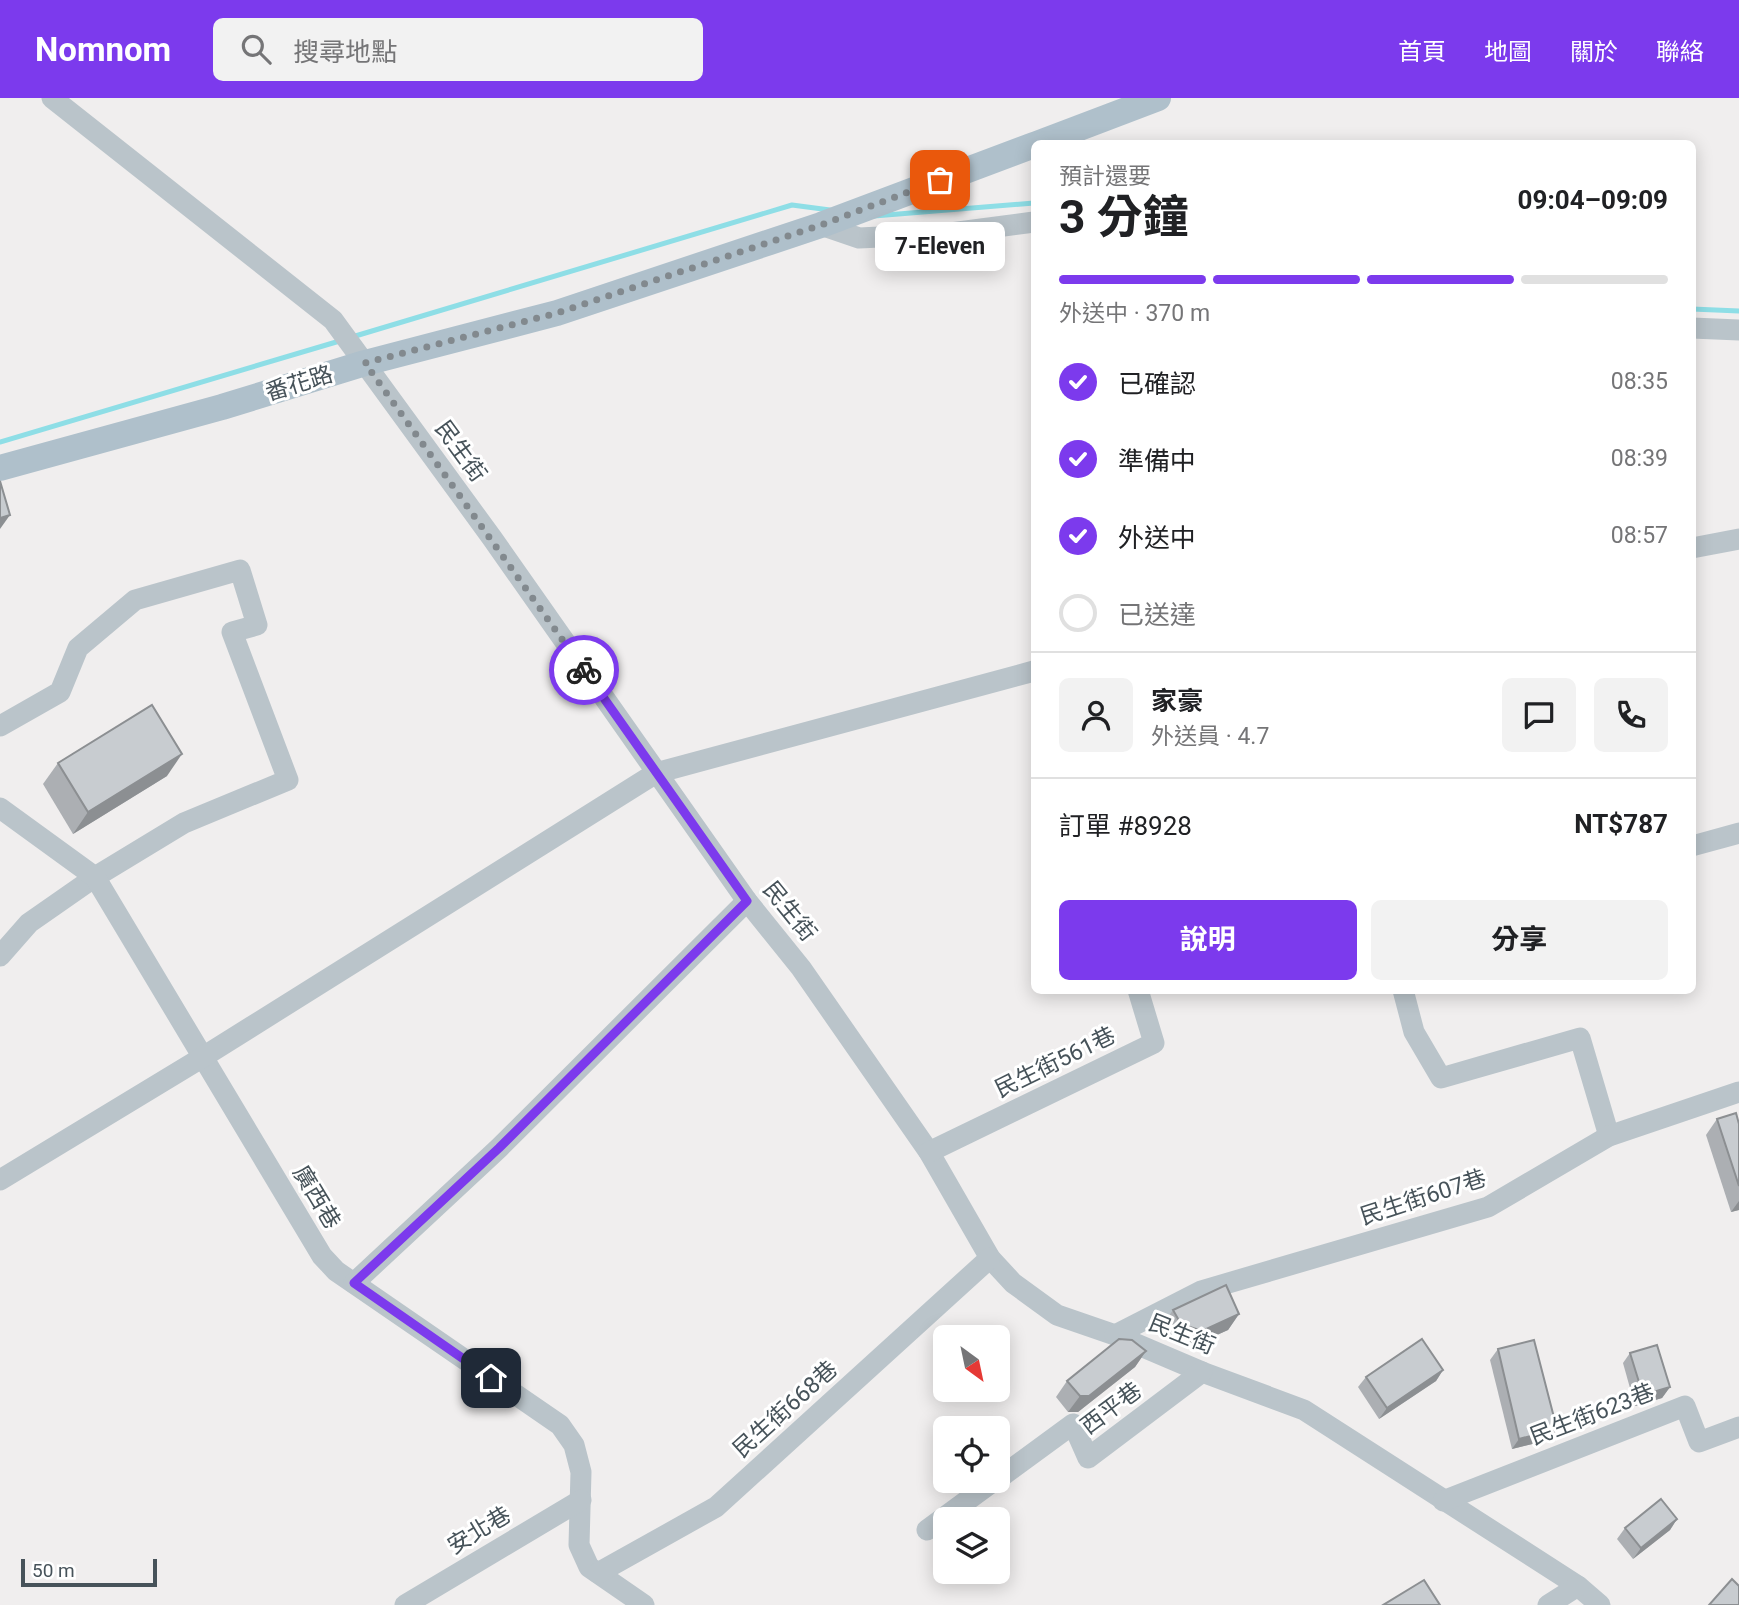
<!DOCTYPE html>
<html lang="zh-TW">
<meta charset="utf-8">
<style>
:root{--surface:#fff;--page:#f2f2f2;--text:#202124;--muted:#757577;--line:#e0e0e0;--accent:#7c3aed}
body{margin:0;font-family:Roboto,"Noto Sans TC",sans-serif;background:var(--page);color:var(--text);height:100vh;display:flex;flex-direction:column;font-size:26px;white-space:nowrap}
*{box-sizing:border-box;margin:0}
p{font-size:23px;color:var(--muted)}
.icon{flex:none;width:38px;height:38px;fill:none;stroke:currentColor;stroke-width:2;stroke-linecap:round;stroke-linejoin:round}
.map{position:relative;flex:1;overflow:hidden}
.drawer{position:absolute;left:1031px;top:42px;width:665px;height:854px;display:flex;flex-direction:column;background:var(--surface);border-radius:10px;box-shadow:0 4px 18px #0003}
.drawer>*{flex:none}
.needle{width:46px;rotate:147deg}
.buttons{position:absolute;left:933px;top:1227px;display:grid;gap:14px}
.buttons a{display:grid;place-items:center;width:77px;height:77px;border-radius:10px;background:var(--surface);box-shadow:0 4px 18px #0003;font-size:35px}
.scale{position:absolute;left:21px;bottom:18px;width:136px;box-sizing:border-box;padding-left:7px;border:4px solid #47535a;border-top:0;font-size:19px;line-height:24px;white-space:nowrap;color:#47535a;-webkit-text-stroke:5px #fff;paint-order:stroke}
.pin{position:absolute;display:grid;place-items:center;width:60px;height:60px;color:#fff;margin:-30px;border-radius:14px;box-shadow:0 4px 10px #0006}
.courier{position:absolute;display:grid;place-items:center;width:70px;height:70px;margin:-35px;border:5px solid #7c3aed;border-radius:50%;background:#fff;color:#222;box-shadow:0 2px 9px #0007}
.bubble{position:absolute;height:49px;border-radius:10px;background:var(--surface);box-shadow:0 4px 18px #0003;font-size:23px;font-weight:700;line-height:49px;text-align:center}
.overview em{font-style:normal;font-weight:700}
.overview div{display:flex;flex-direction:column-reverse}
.overview{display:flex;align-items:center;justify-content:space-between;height:119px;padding:0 28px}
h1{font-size:46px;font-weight:700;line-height:52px}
.bar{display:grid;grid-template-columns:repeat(4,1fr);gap:10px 7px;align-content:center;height:84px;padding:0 28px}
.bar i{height:9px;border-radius:5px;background:var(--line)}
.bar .on{background:var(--accent)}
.bar p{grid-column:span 4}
.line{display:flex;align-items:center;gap:18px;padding:0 28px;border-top:2px solid var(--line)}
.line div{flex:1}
.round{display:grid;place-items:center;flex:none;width:74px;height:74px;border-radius:10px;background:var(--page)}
ol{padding:0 28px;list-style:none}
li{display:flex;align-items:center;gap:21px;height:77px}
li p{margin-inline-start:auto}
li .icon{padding:7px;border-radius:50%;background:var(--accent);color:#fff;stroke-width:4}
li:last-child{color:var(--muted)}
li i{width:38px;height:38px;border:4px solid var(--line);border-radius:50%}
.cta{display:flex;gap:14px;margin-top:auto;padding:14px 28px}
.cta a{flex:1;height:80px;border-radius:10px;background:var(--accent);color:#fff;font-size:28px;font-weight:700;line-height:80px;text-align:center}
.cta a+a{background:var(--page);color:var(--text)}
header{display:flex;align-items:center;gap:42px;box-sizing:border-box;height:98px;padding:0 35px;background:var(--accent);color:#fff}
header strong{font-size:33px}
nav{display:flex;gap:38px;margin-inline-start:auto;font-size:24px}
.search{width:490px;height:63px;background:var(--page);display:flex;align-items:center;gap:18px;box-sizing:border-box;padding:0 24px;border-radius:10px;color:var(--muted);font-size:26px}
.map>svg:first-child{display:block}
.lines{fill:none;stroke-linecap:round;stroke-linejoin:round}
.stream{stroke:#8edee6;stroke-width:5}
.minor{stroke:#bac4ca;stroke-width:21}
.major{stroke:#afc0cb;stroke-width:26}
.wall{fill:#acafb3}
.shaded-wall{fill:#8c8f92}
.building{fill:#c8ccd0;stroke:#8c8f92;stroke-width:2}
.done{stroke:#82898e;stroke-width:7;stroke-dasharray:0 12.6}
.route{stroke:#7c3aed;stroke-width:9}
.labels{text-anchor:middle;stroke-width:6;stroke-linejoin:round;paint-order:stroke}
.street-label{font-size:23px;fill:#47535a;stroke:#fff}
</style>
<header>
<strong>Nomnom</strong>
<div class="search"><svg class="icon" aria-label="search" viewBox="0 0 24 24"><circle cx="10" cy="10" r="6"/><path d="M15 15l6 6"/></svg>搜尋地點</div>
<nav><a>首頁</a><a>地圖</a><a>關於</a><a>聯絡</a></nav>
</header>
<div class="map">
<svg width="1739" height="1507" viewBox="0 0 1739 1507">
<rect width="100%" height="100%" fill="#f0eeee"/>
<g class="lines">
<g class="stream">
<polyline points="874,118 1034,105"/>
<polyline points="1692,211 1739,213"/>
<polyline points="352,239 792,107 830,112"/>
<polyline points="0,344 343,242"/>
</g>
<g class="minor">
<polyline points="52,0 333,222 492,440 747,803 801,870 929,1054 990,1160 1013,1185 1057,1217 1115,1237 1202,1274 1304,1312 1578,1488 1600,1507"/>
<polyline points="821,127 859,140 943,136 1034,124"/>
<polyline points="1692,230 1739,232"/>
<polyline points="1692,450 1739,441"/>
<polyline points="0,628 60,594 78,550 135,502 240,472 257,527 232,534 288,682 184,725 95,779 29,825 0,858"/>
<polyline points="0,710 95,779 322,1158 336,1173 560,1327 574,1347 581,1374 579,1447 589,1469 644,1507"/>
<polyline points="1692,748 1739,735"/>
<polyline points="1403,892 1414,934 1441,980 1580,940 1609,1038"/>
<polyline points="929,1054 1154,945 1138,892"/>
<polyline points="0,1082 203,959 656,675 1034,573"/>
<polyline points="354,1185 499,1050 747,803"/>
<polyline points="1115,1237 1201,1193 1488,1109 1609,1038 1739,994"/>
<polyline points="998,1381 1073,1326 1088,1360 1202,1274"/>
<polyline points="1443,1403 1685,1308 1699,1344 1739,1329"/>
<polyline points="927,1432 995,1382"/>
<polyline points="598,1475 716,1409 990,1160"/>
<polyline points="405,1507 581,1402"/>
<polyline points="1548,1507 1578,1488"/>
</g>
<g class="major">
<polyline points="1037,46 1158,0"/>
<polyline points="0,370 222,309 365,265 557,215 821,127 1034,47"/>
</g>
</g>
<g class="wall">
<polygon points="58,665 167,678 73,736 43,686"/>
<polygon points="1717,1021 1739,1026 1739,1112 1731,1114 1706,1037"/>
<polygon points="1173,1212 1239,1216 1228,1232 1190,1249 1169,1242 1162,1228"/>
<polygon points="1498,1251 1549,1342 1512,1351 1490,1262"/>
<polygon points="1146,1253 1135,1269 1078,1314 1068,1314 1056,1299 1067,1283"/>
<polygon points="1630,1255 1670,1289 1662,1300 1635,1308 1623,1265"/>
<polygon points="1443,1272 1436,1283 1379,1321 1358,1289 1366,1279"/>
<polygon points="1677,1421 1670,1432 1633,1461 1617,1441 1625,1430"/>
</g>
<g class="shaded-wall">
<polygon points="10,417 0,431 0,420"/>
<polygon points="182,656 167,678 73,736 88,714"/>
<polygon points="1739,1103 1739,1112 1731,1114"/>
<polygon points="1239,1216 1228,1232 1190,1249 1169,1242 1181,1226"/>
<polygon points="1146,1253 1135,1269 1078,1314 1068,1314 1080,1298"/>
<polygon points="1443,1272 1436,1283 1379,1321 1387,1310"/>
<polygon points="1670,1289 1662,1300 1635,1308 1643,1297"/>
<polygon points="1557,1331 1549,1342 1512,1351 1519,1341"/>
<polygon points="1677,1421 1670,1432 1633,1461 1641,1450"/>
</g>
<g class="building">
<polygon points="0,383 10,417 0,420"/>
<polygon points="152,607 182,656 88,714 58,665"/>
<polygon points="1736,1015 1739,1026 1739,1088 1717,1021"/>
<polygon points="1226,1187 1239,1216 1202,1233 1181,1226 1173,1212"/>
<polygon points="1119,1241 1132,1242 1146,1253 1089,1298 1080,1298 1067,1283"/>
<polygon points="1422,1241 1443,1272 1387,1310 1366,1279"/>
<polygon points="1534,1242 1557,1331 1519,1341 1498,1251"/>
<polygon points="1657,1247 1670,1289 1643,1297 1630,1255"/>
<polygon points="1661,1401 1677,1421 1641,1450 1625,1430"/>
<polygon points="1732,1481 1739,1488 1739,1507 1709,1507"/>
<polygon points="1424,1482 1440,1507 1383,1507"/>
</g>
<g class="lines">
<polyline class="done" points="584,572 365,265 557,215 821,127 940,82"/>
<polyline class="route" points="491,1280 354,1185 499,1050 747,803 584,572"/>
</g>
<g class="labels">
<g class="street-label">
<text transform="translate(299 285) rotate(-17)" y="8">番花路</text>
<text transform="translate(461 353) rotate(54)" y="8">民生街</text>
<text transform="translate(790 813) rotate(51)" y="8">民生街</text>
<text transform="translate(1055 964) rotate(-26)" y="8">民生街561巷</text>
<text transform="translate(317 1099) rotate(59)" y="8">廣西巷</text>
<text transform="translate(1423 1099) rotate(-18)" y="8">民生街607巷</text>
<text transform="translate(1182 1236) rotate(22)" y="8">民生街</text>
<text transform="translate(1111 1310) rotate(-37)" y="8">西平巷</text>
<text transform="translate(785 1311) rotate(-42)" y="8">民生街668巷</text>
<text transform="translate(1592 1316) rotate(-21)" y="8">民生街623巷</text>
<text transform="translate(479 1432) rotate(-31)" y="8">安北巷</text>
</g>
</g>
</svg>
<div class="buttons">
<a><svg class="needle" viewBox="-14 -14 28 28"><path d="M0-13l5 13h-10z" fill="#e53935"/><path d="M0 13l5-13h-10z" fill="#757577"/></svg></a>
<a><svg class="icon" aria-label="locate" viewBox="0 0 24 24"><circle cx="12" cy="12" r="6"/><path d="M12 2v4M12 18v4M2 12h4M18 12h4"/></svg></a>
<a><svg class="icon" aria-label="layers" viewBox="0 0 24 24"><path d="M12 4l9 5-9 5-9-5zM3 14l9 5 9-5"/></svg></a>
</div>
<div class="scale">50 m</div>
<div class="pin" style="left:940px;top:82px;background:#ea580c"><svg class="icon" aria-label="bag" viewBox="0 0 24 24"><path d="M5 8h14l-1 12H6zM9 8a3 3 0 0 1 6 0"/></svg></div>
<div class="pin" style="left:491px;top:1280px;background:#1f2937"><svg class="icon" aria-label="home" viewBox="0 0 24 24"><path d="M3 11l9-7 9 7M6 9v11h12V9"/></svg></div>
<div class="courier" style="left:584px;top:572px"><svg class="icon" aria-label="bike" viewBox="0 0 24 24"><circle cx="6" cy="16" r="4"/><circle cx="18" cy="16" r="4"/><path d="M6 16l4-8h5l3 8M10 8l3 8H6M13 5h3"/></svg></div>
<div class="bubble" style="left:875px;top:124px;width:130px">7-Eleven</div>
<section class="drawer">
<div class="overview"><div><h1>3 分鐘</h1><p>預計還要</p></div><em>09:04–09:09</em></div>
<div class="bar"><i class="on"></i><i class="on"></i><i class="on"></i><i></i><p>外送中 · 370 m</p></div>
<ol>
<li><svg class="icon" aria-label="check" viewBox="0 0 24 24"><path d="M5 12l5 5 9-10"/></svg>已確認<p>08:35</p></li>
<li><svg class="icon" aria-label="check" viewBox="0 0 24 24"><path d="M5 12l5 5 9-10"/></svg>準備中<p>08:39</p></li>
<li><svg class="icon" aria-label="check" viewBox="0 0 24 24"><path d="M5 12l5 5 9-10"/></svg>外送中<p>08:57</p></li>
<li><i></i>已送達</li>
</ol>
<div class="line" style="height:126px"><a class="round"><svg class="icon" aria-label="person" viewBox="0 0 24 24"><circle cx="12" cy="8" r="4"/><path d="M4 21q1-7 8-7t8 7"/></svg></a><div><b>家豪</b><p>外送員 · 4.7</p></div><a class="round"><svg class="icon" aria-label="chat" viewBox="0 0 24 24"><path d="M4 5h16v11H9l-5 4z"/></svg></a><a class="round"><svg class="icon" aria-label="phone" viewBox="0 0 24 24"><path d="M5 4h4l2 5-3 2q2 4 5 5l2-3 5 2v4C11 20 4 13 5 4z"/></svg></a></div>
<div class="line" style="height:91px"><div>訂單 #8928</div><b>NT$787</b></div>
<div class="cta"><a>說明</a><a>分享</a></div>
</section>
</div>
